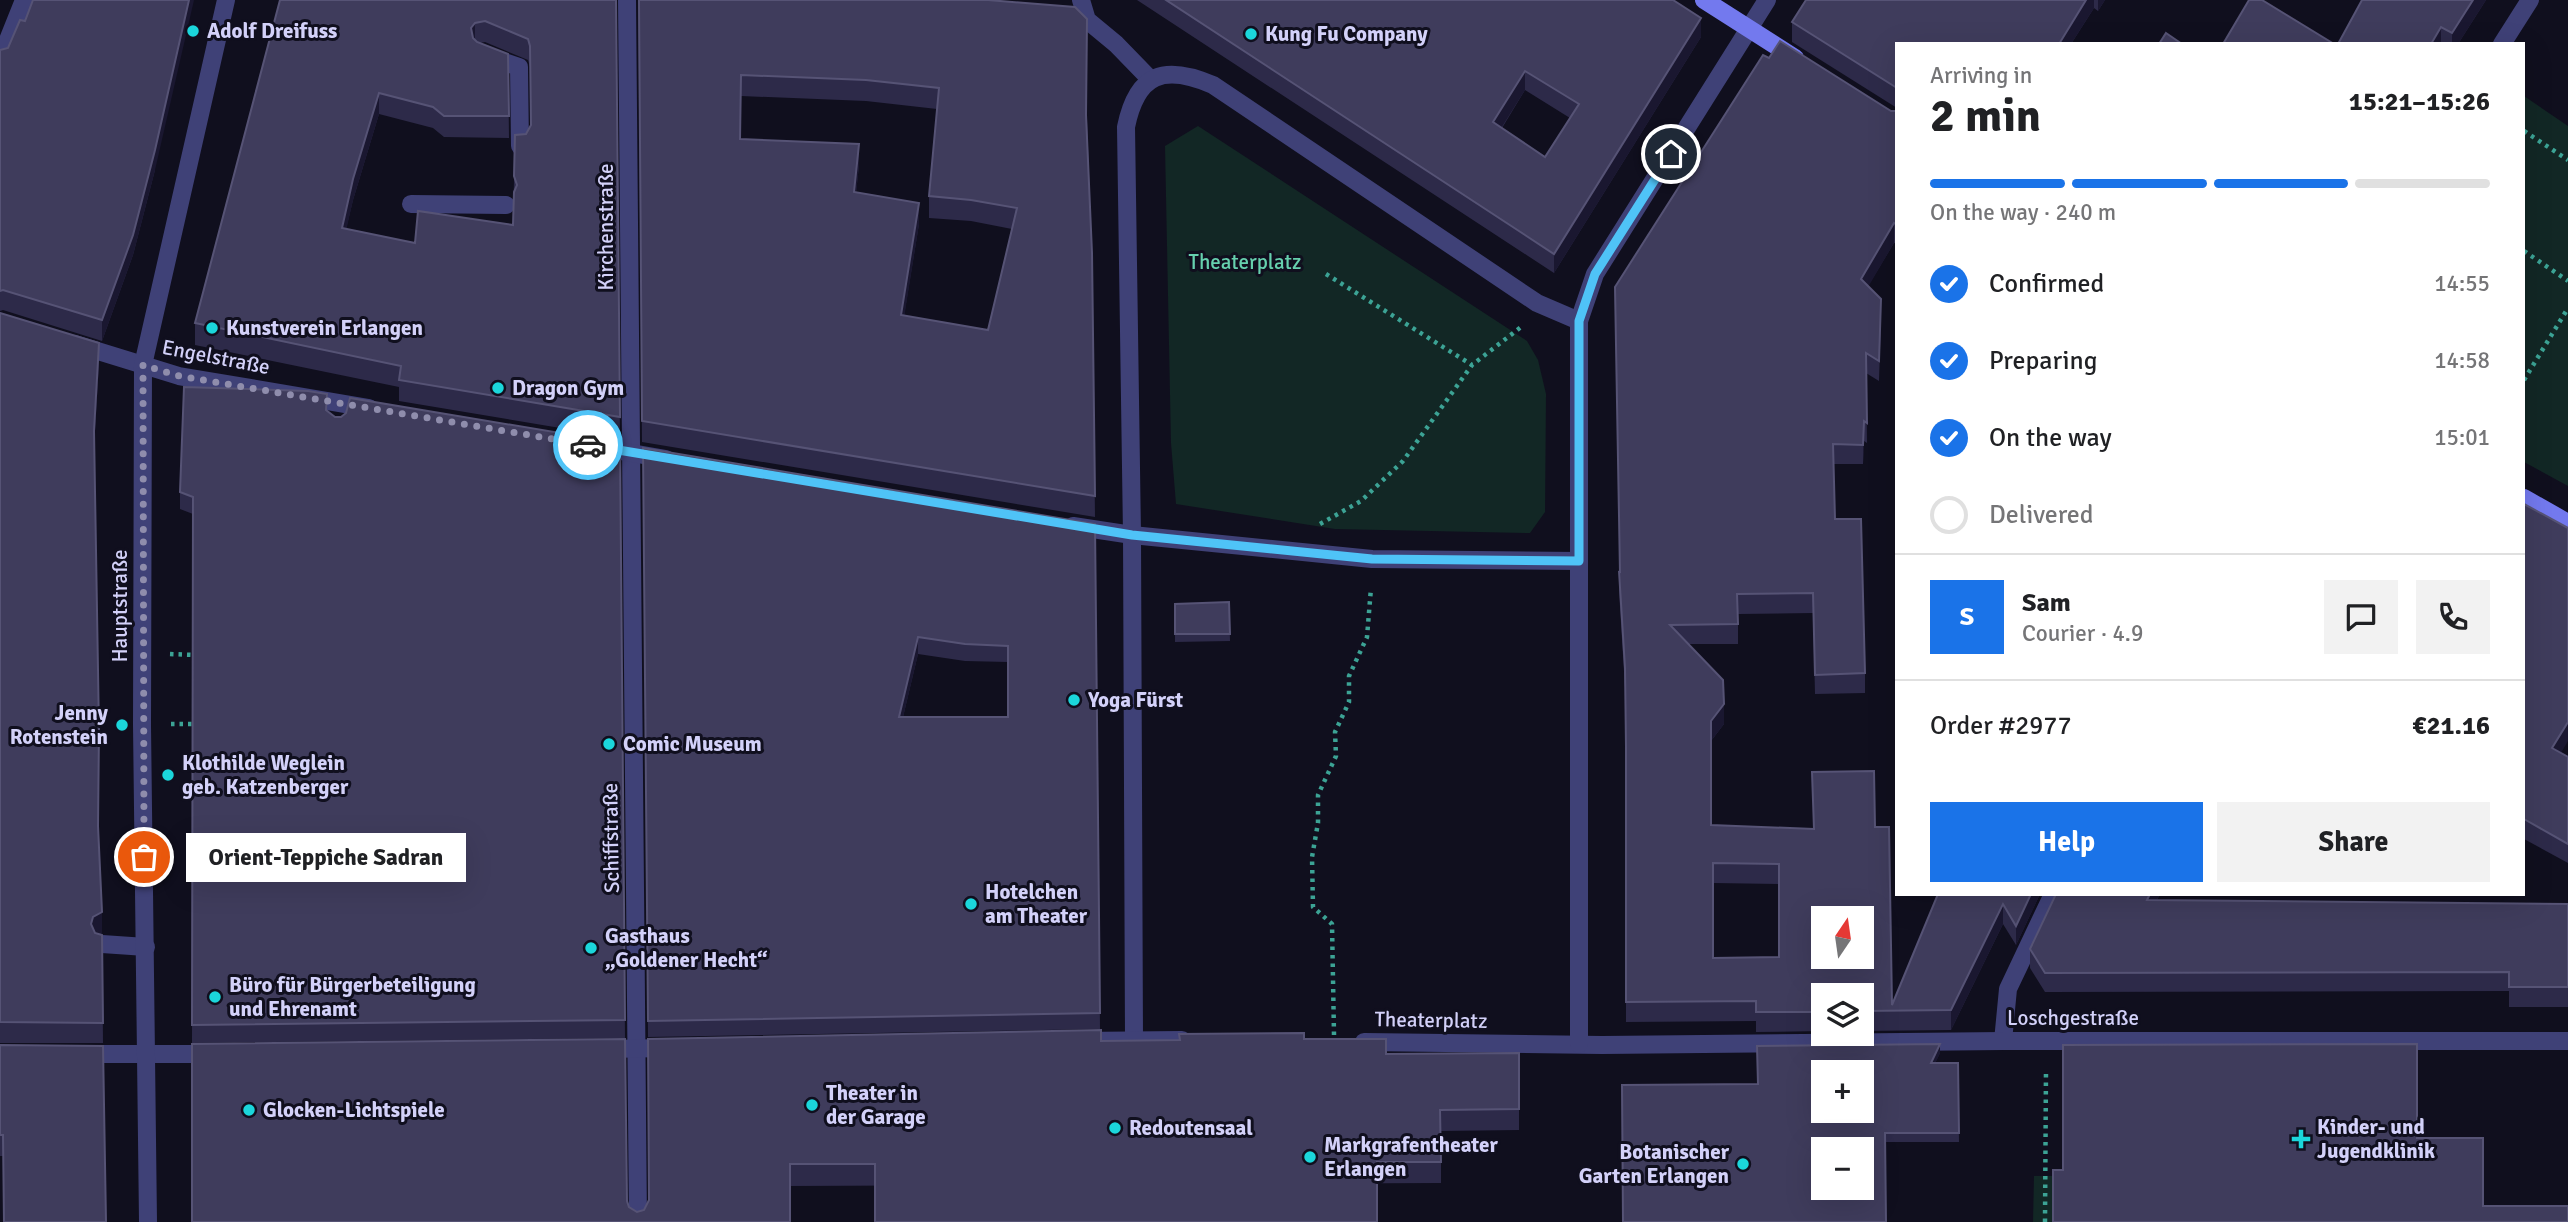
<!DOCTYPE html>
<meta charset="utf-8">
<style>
:root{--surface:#fff;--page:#f2f2f2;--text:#202124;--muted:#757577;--line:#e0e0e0;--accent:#1a73e8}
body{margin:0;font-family:Signika,sans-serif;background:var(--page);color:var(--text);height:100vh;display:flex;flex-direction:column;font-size:26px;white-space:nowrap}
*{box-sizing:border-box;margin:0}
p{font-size:23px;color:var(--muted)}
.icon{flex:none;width:38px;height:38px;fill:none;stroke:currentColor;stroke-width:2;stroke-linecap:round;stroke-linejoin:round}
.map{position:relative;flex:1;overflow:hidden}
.drawer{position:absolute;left:1895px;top:42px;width:630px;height:854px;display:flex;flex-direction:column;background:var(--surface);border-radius:0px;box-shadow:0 7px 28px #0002}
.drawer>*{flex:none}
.needle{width:46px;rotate:13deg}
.buttons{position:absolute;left:1811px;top:906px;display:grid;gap:14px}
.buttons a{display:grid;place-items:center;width:63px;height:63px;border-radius:0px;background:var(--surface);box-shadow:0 7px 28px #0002;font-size:35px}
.pin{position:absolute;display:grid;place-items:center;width:60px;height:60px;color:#fff;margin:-30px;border:4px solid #fff;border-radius:50%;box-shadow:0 2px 7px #0007}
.courier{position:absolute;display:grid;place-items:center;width:70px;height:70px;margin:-35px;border:5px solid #4fc3f7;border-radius:50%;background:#fff;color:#222;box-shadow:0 2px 9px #0007}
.bubble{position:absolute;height:49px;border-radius:0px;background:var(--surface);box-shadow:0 7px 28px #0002;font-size:23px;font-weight:700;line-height:49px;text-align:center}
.summary em{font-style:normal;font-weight:700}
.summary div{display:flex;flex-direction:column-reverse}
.summary{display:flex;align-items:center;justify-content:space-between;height:119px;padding:0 35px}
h1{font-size:46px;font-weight:700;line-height:52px}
.bar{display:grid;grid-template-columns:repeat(4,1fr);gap:10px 7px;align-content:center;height:84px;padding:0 35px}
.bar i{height:9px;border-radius:5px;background:var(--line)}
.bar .selected{background:var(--accent)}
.bar p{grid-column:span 4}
.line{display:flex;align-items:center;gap:18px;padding:0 35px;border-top:2px solid var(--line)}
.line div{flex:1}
.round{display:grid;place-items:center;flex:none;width:74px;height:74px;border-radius:0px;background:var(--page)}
ol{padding:0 35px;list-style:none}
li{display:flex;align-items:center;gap:21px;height:77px}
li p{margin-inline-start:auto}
li .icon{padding:7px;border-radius:50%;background:var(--accent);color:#fff;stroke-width:4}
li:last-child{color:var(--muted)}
li i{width:38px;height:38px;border:4px solid var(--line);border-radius:50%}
.primary-button{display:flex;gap:14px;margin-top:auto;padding:14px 35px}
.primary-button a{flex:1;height:80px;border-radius:0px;background:var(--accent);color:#fff;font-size:28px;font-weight:700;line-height:80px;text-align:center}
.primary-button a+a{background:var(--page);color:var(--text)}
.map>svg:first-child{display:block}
.green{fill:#122725}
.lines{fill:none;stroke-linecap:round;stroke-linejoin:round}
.path{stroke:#3ca395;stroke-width:4.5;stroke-dasharray:3.5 5;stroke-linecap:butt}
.lane{stroke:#3f4177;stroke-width:18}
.street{stroke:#3f4177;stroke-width:18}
.secondary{stroke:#7379ee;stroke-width:18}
.wall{fill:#2d2a49;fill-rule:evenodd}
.shaded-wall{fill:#1a1730}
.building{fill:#3f3c5c;stroke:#565375;stroke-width:2;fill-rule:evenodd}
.done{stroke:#8f8dac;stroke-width:7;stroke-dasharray:0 12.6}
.route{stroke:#4fc3f7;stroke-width:9}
.poi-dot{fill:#1bd6db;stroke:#100f1e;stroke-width:2.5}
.labels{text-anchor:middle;stroke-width:6;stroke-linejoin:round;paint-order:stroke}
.poi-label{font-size:21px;font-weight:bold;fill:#d3d1f9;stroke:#100f1e;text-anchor:start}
.street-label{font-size:21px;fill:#d3d1f9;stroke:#100f1e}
.park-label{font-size:21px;fill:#66d0ae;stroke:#100f1e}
</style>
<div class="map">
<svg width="2568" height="1222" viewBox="0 0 2568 1222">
<rect width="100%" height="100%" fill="#100f1e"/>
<g class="green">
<polygon points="2524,96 2568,126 2568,486 2524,462"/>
<polygon points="1198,126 1527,341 1538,360 1546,394 1545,512 1530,533 1335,529 1176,504 1171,443 1165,146"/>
<polygon points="2034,1176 2063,1176 2053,1222 2033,1222"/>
</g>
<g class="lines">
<g class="path">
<polyline points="2524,131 2568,160"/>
<polyline points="2524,251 2568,281"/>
<polyline points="1326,274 1472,365"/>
<polyline points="2524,380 2568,308"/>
<polyline points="1320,524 1361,501 1403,461 1472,365 1521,327"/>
<polyline points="170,654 196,655"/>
<polyline points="171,724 193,724"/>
<polyline points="1334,1035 1332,924 1313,907 1312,857 1318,823 1318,795 1336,756 1335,732 1349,702 1349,676 1367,637 1371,588"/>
<polyline points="2045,1222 2046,1069"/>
</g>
<g class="lane">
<polyline points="487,56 519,67 520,146"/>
<polyline points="411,204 506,205"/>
</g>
<g class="street">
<polyline points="627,0 638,1222"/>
<polyline points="1081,0 1087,20 1116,44 1150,79"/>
<polyline points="2502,44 2530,0"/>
<polyline points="0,60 24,0"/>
<polyline points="75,344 179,376 369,408"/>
<polyline points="597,447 666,459"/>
<polyline points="1073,526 1132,535 1372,559 1579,561"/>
<polyline points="102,944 146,947"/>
<path d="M 1134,1040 L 1132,535 L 1126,127 C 1137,73 1164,64 1213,85 L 1537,303 L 1579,321"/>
<polyline points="1077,1041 1182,1040"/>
<polyline points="2003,1041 2008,989 2053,894"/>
<polyline points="1364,1042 1602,1045 2003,1041 2568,1041"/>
<polyline points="1579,1044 1579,321 1595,274 1767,0"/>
<polyline points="601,1049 671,1048"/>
<polyline points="80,1054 216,1054"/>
<polyline points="148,1222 142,725 143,365 226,0"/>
</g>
<g class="secondary">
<polyline points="1704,0 1795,58"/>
<polyline points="2524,498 2568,523"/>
</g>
</g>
<g class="wall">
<path d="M 280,0 L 616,0 L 620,438 L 399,401 L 399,387 L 195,345 L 195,323 ZM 485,42 L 528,60 L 530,67 L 531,125 L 526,134 L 515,135 L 513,225 L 415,243 L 346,229 L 353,200 L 379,114 L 433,128 L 444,137 L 509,138 L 508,54 L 480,43 Z"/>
<path d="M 638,0 L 1087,119 L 1092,253 L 1095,517 L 642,442 ZM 741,96 L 866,101 L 937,109 L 929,196 L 929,218 L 971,221 L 1012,229 L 988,330 L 904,316 L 919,224 L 856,193 L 859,165 L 740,139 Z"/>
<path d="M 1137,0 L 1673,0 L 1701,37 L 1554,273 ZM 1525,90 L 1570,118 L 1545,157 L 1502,128 Z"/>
<polygon points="1806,0 2105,0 2098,11 2094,8 2071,44 1897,44 1897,108 1792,42 1792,22"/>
<polygon points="2362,0 2486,0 2458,44 2338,44"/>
<polygon points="8,48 155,170 133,255 102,341 3,310 0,311 0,50"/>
<path d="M 1769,58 L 1891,111 L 1897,111 L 1897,244 L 1894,243 L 1868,286 L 1881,319 L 1879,381 L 1866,373 L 1867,443 L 1864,441 L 1863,464 L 1833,464 L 1835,519 L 1865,673 L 1865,693 L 1815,694 L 1813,613 L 1738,614 L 1738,644 L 1689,644 L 1724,724 L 1711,741 L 1711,825 L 1813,829 L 1875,827 L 1892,1005 L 1938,894 L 2040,894 L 2016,945 L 2003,924 L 1951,1030 L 1862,1031 L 1862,996 L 1824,996 L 1824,1031 L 1756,1032 L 1756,1021 L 1626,1022 L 1626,764 L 1625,688 L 1619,591 L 1619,571 L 1620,573 ZM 1713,883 L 1779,884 L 1779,957 L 1713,958 Z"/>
<polygon points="0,313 99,363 94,446 98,829 102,933 99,934 102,935 103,1043 0,1043"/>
<polygon points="327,410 335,417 620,443 625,1038 192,1043 193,514 180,509 180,492"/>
<path d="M 643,448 L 1095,524 L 1100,1029 L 648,1037 ZM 918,654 L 965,661 L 1008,662 L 1008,717 L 903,717 Z"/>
<polygon points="2524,504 2561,753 2568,757 2568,863 2524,839"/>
<polygon points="1229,602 1230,641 1175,642 1175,604"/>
<polygon points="2160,894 2157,900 2568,904 2568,1007 2509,1007 2509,991 2045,992 2030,968 2030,949"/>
<polygon points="1304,1039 1386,1054 1519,1053 1519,1130 1441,1131 1441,1183 790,1186 790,1222 192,1222 627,1201 629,1207 637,1212 1101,1041"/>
<polygon points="0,1045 103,1046 3,1156 0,1156"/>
<polygon points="1940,1053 1935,1063 1958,1063 1959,1142 1885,1142 1757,1084"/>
</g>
<g class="shaded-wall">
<polygon points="189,0 194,0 155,170 133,255 102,341 102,320"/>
<polygon points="2086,0 2094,0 2094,8 2071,44 2059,44"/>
<polygon points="2098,0 2105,0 2098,11"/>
<polygon points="2473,0 2486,0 2458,44 2452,44 2452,33"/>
<polygon points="1701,18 1701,37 1554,273 1554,254"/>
<polygon points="475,23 475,44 471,50 471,28"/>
<polygon points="2441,27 2441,44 2431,44"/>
<polygon points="1525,71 1525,90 1493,141 1493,122"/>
<polygon points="379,93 379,114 353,200 342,249 342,228 353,179"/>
<polygon points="859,144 859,165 854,213 854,192"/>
<polygon points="919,203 919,224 901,337 901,315"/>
<polygon points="1894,223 1894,243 1861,299 1861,279"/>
<polygon points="99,343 99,363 94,451 94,431"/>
<polygon points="1864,421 1864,441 1863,464 1863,445"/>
<polygon points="918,637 918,654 899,734 899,717"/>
<polygon points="1724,704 1724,724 1711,741 1711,721"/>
<polygon points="2568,722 2568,741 2552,768 2552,748"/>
<polygon points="2031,894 2040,894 2016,945 2016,926"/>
<polygon points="2150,894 2160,894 2147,919 2147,900"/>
<polygon points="2003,904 2003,924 1951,1030 1951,1010"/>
<polygon points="102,912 102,933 93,937 91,924 93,917"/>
<polygon points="1940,1044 1940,1053 1931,1072 1931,1063"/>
</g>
<g class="building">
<polygon points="33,0 189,0 155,150 133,235 102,320 3,290 0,291 0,50 8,48 20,20 25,21"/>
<path d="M 280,0 L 616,0 L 620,417 L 399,380 L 401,366 L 195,323 ZM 485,21 L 528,39 L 530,46 L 531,125 L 526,134 L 515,135 L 514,176 L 517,185 L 514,192 L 513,225 L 418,211 L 415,243 L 342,228 L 353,179 L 379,93 L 433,107 L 444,116 L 509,116 L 508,54 L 477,42 L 473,38 L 471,28 L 475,23 Z"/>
<path d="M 639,0 L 988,0 L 1075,7 L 1087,19 L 1086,115 L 1092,253 L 1095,496 L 642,421 ZM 741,75 L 866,80 L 939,88 L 929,196 L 971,200 L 1017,208 L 988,330 L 901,315 L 919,203 L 854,192 L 859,144 L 740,139 Z"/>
<path d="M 1166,0 L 1673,0 L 1701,18 L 1554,254 ZM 1525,71 L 1579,104 L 1545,157 L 1493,122 Z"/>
<polygon points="1806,0 2086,0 2059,44 1897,44 1897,88 1792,22"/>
<polygon points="2249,0 2262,0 2334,44 2223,44"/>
<polygon points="2362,0 2473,0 2452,33 2441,27 2431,44 2338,44"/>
<polygon points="2166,33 2182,44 2159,44"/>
<path d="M 1780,41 L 1891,111 L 1897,111 L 1897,225 L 1894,223 L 1861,279 L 1881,299 L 1879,361 L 1866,353 L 1867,423 L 1864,421 L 1863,445 L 1833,444 L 1835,519 L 1861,519 L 1865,673 L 1815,675 L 1813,593 L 1737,594 L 1738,624 L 1670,625 L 1723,680 L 1724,704 L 1711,721 L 1711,825 L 1814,829 L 1812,772 L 1874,771 L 1875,827 L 1889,827 L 1892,1005 L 1938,894 L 2031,894 L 2016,926 L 2003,904 L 1951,1010 L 1862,1011 L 1862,996 L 1824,996 L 1824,1012 L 1756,1012 L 1756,1001 L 1626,1002 L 1626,747 L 1625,668 L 1619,571 L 1620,573 L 1615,287 L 1763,55 L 1769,58 ZM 1713,863 L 1779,864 L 1779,957 L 1713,958 ZM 1824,919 L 1862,919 L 1862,957 L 1824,957 Z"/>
<polygon points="0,313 99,343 94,431 99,730 98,826 102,912 93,917 91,924 95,933 102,935 103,1023 0,1022"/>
<polygon points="184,387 308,391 327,394 326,410 335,417 341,417 346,413 350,398 620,443 625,1020 192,1025 193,497 180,492"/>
<path d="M 643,448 L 1095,524 L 1100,1013 L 648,1021 ZM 918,637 L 965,644 L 1008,646 L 1008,717 L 899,717 Z"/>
<polygon points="2524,504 2568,528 2568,722 2552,748 2568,757 2568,844 2524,819"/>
<polygon points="1229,602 1230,634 1175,634 1175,604"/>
<polygon points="2056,894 2150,894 2147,900 2568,904 2568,987 2509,987 2509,972 2045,973 2030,949"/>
<polygon points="1101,1030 1101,1041 1180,1040 1179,1034 1304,1033 1304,1039 1386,1039 1386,1054 1519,1053 1519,1109 1440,1110 1441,1162 1377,1162 1377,1222 875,1222 875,1164 790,1164 790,1222 192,1222 192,1044 625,1039 627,1201 629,1207 637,1212 644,1210 649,1200 648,1039"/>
<path d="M 1940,1044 L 1931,1063 L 1958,1063 L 1959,1133 L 1885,1133 L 1886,1222 L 1623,1222 L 1622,1085 L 1758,1084 L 1757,1046 ZM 1824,1073 L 1862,1073 L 1862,1111 L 1824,1111 ZM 1824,1150 L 1862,1150 L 1862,1188 L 1824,1188 Z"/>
<polygon points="2417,1044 2417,1138 2483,1138 2483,1206 2568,1206 2568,1222 2053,1222 2053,1170 2063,1170 2063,1045"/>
<polygon points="0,1045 103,1046 106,1222 4,1222 3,1135 0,1135"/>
</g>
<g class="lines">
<polyline class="done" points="144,857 143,365 179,376 588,445"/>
<polyline class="route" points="588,445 1132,535 1372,559 1579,561 1579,321 1595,274 1671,154"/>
</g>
<g class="poi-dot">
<circle cx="193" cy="31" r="7"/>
<circle cx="1251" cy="34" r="7"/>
<circle cx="212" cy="328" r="7"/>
<circle cx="498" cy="388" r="7"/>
<circle cx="1074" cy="700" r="7"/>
<circle cx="122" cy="725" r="7"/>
<circle cx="609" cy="744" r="7"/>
<circle cx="168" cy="775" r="7"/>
<circle cx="971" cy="904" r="7"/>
<circle cx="591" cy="948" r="7"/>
<circle cx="215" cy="997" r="7"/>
<circle cx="812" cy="1105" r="7"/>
<circle cx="249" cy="1110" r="7"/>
<circle cx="1115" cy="1128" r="7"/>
<path d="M2297.5 1128.5h7v7h7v7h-7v7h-7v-7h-7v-7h7z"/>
<circle cx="1310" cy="1157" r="7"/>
<circle cx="1743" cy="1164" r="7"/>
</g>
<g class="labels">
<g class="poi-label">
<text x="207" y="38">Adolf Dreifuss</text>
<text x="1265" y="41">Kung Fu Company</text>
<text x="226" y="335">Kunstverein Erlangen</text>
<text x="512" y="395">Dragon Gym</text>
<text x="1088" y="707">Yoga Fürst</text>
<text x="108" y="720" text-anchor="end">Jenny<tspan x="108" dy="24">Rotenstein</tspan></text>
<text x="623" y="751">Comic Museum</text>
<text x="182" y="770">Klothilde Weglein<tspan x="182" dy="24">geb. Katzenberger</tspan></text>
<text x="985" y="899">Hotelchen<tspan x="985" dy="24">am Theater</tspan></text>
<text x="605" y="943">Gasthaus<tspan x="605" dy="24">„Goldener Hecht“</tspan></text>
<text x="229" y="992">Büro für Bürgerbeteiligung<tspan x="229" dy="24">und Ehrenamt</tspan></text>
<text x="826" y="1100">Theater in<tspan x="826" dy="24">der Garage</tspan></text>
<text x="263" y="1117">Glocken-Lichtspiele</text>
<text x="2317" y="1134">Kinder- und<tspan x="2317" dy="24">Jugendklinik</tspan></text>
<text x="1129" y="1135">Redoutensaal</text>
<text x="1324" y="1152">Markgrafentheater<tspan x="1324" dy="24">Erlangen</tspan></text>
<text x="1729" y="1159" text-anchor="end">Botanischer<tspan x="1729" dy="24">Garten Erlangen</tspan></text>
</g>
<g class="street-label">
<text transform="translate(606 227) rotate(-90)" y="7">Kirchenstraße</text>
<text transform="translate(216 357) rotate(11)" y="7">Engelstraße</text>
<text transform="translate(120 606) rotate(-90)" y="7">Hauptstraße</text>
<text transform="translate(611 838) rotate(-91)" y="7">Schiffstraße</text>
<text x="2073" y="1025">Loschgestraße</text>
<text transform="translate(1431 1020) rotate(1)" y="7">Theaterplatz</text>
</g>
<g class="park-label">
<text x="1245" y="269">Theaterplatz</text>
</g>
</g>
</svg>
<div class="buttons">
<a><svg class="needle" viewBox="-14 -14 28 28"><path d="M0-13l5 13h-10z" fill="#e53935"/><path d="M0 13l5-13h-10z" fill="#757577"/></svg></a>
<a><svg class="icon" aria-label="layers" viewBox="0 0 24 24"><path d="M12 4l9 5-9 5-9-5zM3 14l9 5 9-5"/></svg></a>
<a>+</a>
<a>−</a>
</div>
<div class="pin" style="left:144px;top:857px;background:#ea580c"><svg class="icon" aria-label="bag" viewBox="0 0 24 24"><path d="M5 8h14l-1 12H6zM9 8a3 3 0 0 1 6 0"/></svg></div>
<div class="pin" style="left:1671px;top:154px;background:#1f2937"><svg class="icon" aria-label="home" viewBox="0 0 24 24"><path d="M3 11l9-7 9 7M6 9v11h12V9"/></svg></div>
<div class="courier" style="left:588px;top:445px"><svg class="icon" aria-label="car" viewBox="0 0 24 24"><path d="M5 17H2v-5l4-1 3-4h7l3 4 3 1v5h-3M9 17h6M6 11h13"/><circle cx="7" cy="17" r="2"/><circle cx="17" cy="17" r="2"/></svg></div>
<div class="bubble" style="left:186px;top:833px;width:280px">Orient-Teppiche Sadran</div>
<section class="drawer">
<div class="summary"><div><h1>2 min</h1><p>Arriving in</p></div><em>15:21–15:26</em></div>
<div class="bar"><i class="selected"></i><i class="selected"></i><i class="selected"></i><i></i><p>On the way · 240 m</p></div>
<ol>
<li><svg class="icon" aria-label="check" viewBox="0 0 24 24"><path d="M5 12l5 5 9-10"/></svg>Confirmed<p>14:55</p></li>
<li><svg class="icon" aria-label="check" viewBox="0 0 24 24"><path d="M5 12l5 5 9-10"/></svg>Preparing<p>14:58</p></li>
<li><svg class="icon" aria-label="check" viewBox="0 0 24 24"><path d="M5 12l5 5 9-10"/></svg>On the way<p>15:01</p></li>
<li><i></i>Delivered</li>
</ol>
<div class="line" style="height:126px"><b class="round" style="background:var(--accent);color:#fff">S</b><div><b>Sam</b><p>Courier · 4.9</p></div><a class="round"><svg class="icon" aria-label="chat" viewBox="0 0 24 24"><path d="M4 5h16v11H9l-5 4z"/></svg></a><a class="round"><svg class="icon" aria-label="phone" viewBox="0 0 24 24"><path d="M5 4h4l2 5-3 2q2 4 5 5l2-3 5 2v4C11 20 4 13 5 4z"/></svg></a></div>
<div class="line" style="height:91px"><div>Order #2977</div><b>€21.16</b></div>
<div class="primary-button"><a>Help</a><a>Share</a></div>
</section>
</div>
